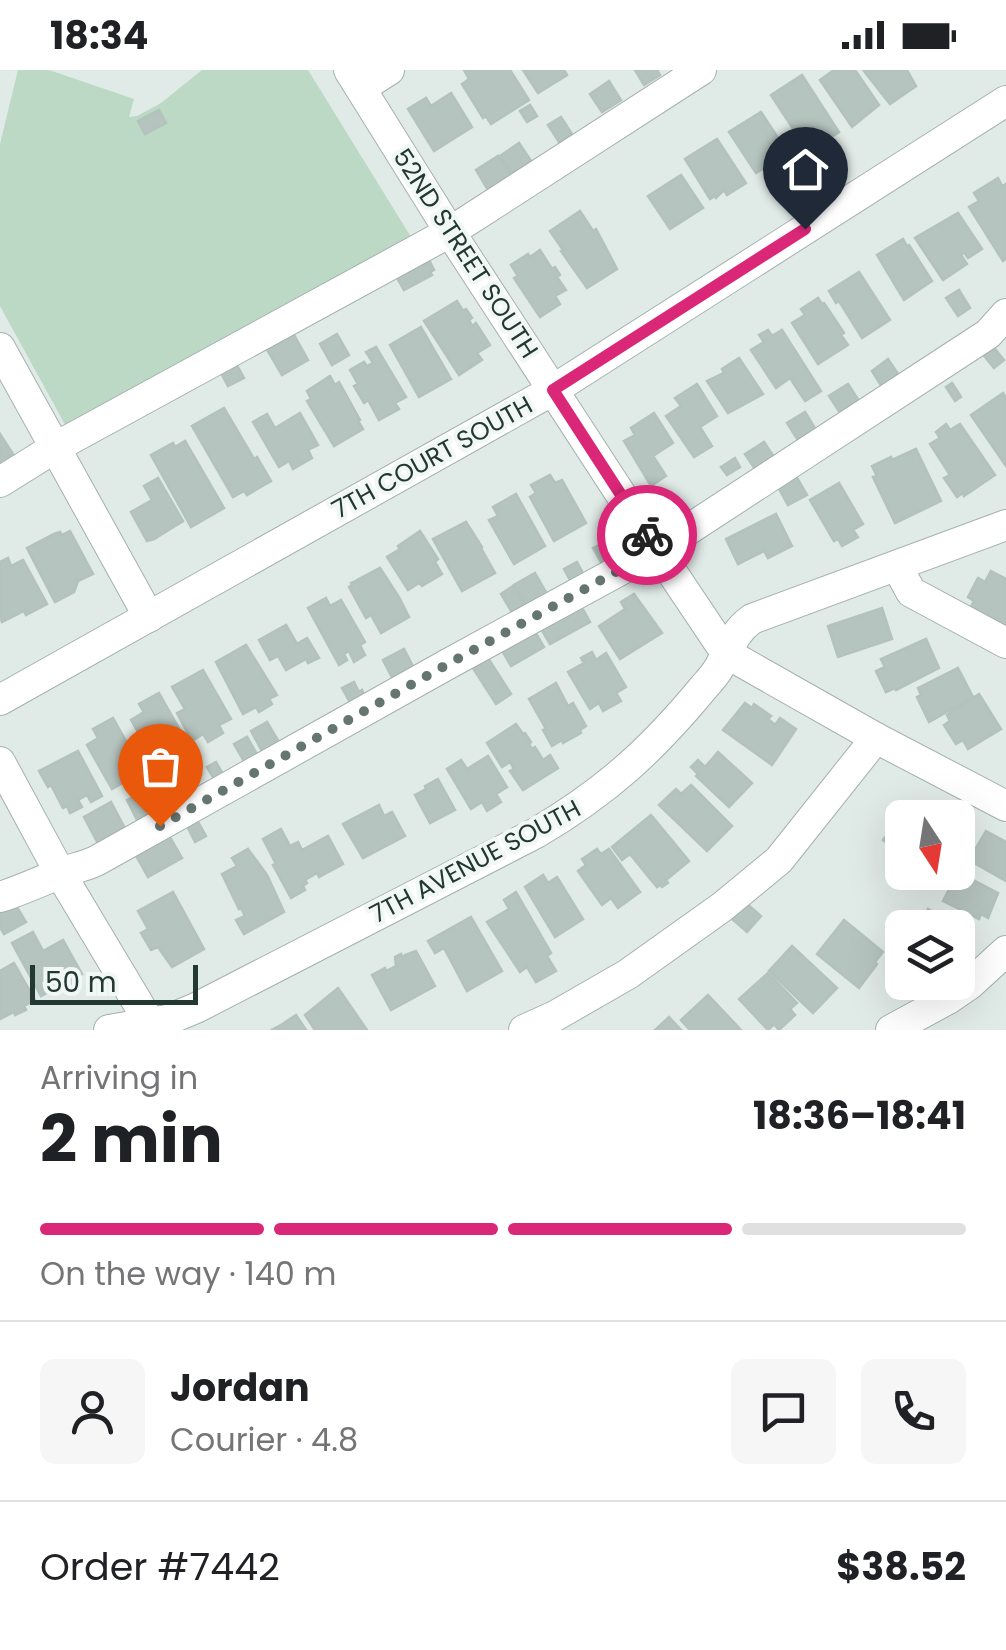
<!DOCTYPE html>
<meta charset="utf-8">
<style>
:root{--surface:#fff;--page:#f6f6f6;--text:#202124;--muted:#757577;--line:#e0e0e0;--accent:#db2777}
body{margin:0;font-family:Poppins,sans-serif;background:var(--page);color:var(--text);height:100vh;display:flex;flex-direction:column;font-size:38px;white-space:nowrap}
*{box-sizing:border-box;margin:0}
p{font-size:32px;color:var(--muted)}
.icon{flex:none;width:55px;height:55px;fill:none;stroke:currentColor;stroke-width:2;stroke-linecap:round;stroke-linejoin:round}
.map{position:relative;height:960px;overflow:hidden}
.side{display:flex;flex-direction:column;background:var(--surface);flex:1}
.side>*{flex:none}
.needle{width:65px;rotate:168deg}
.controls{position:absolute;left:885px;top:730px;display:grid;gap:20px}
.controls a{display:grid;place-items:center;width:90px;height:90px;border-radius:15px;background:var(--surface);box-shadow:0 10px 40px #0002;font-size:50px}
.scale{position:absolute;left:30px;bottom:25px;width:168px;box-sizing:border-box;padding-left:10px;border:5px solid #233833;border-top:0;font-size:28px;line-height:35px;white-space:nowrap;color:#233833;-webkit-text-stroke:8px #f0f7f4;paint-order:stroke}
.pin{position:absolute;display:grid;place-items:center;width:85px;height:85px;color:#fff;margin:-102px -42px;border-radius:50% 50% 50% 0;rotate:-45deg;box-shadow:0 0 10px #0007}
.pin .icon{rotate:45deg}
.courier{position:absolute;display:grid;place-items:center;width:100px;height:100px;margin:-50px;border:8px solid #db2777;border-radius:50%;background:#fff;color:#222;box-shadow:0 2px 12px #0007}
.headline em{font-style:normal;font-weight:700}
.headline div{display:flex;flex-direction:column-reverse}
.headline{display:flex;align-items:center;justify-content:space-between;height:170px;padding:0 40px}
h1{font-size:65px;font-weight:700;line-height:75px}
.bar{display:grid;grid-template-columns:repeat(4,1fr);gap:15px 10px;align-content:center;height:120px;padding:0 40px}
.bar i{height:12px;border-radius:8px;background:var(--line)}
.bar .current{background:var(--accent)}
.bar p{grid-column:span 4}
.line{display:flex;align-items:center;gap:25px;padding:0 40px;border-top:2px solid var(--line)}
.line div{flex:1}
.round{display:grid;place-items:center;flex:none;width:105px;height:105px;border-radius:15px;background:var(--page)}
.status{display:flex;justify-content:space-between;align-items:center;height:70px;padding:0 50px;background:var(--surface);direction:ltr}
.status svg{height:28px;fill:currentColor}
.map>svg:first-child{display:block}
.green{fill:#bbd9c4}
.building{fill:#b6c4bf;stroke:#b3c2bd;stroke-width:2.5}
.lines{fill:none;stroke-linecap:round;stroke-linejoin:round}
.minor-casing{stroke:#a4b1ad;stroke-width:32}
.minor{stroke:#fff;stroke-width:30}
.done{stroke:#657672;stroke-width:10;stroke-dasharray:0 18}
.route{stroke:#db2777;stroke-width:12}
.labels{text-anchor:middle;stroke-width:8;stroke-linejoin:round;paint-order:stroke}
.street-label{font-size:25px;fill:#233833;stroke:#f0f7f4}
</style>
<div class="status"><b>18:34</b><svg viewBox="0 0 49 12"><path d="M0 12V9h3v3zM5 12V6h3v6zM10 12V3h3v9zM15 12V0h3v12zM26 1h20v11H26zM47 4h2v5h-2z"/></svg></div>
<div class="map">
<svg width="1006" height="960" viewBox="0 0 1006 960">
<rect width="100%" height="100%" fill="#e0eae6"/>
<polygon class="green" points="18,0 49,0 134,29 129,47 137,46 161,33 202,0 308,0 411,167 68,360 0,236 0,74"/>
<g class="building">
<polygon points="464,0 510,0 529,30 491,54 486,46 483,48 462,14 469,9"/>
<polygon points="523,0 564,0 567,5 538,23"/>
<polygon points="635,0 657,0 660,5 644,15"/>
<polygon points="834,0 855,0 879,35 852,57 820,10"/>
<polygon points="907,0 916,16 890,34 864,1"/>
<polygon points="802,5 839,62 817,76 812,68 803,74 771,25"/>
<polygon points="609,11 621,30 602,42 590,24"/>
<polygon points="451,23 472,57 434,81 408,39 426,28 431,36"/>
<polygon points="530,35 537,46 527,52 520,41"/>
<polygon points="159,40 166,53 145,64 138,51"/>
<polygon points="761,42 788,83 768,98 767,96 756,103 729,62"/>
<polygon points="561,47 572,64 559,72 548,55"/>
<polygon points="717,69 746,113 727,125 724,120 716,128 715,126 710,129 685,89"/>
<polygon points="519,73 531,91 512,103 500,86"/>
<polygon points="498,86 511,105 488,120 476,100"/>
<polygon points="681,105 703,138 670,159 648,126"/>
<polygon points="998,108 1002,116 1006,114 1006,189 1003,191 969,137 979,131 974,123"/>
<polygon points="580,141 593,161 596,159 617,199 587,218 561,181 563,180 550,161"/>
<polygon points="958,143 982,179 968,188 964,182 961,185 967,194 943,210 915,168"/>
<polygon points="903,169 907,176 909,175 932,211 904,230 877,185"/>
<polygon points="540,180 552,199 555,197 560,205 557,207 566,220 555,226 560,234 540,247 514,208 518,206 511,195 528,184 530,187"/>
<polygon points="420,184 426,194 430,192 434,200 430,202 432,205 404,220 392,199"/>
<polygon points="859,202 890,250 862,268 839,231 836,233 829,221"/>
<polygon points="959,220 970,238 958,246 946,228"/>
<polygon points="818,228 822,234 824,233 844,263 841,265 848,275 818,294 792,253 805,245 801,239"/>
<polygon points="457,231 463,241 466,239 472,248 469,250 472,256 476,253 490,275 477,283 482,290 459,305 424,251"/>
<polygon points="421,257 451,309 419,327 390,275"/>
<polygon points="768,260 772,266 782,260 821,321 805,331 790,308 776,318 751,280 764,272 759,265"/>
<polygon points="293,263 308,290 282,305 266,278"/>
<polygon points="337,264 349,285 332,295 320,274"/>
<polygon points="991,274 1004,290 994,298 981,282"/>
<polygon points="376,277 406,327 395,333 399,339 379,350 368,330 364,333 354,316 358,314 350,300 364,292 367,296 373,293 366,282"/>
<polygon points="233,288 244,308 228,316 218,297"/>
<polygon points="739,288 763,324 728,343 707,311 724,303 722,299"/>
<polygon points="888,289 905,314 887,325 872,301"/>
<polygon points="330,306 335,315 339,312 360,350 358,351 363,359 334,376 307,331 311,329 307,321"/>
<polygon points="952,313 961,327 955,331 946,317"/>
<polygon points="697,314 717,346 700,357 712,376 694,387 666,346 681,336 675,328"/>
<polygon points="848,314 863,337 844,349 829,326"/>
<polygon points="1003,323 1006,328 1006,396 971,345"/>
<polygon points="224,338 254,389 257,387 271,411 247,425 244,421 233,427 192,356"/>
<polygon points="805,342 816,360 799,372 787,353"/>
<polygon points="300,343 318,375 308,380 312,388 293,399 289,391 279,397 253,352 267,344 275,358"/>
<polygon points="654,343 673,373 653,386 666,406 651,416 624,371 635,365 631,358"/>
<polygon points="946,354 950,360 960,354 995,405 964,426 963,423 957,427 944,408 950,405 930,374 940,368 936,362"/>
<polygon points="0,364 13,384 0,392"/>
<polygon points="185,371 224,438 191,457 151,385 173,373 175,377"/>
<polygon points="764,372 778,393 759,405 745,384"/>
<polygon points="916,379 941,431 895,453 873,407 877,406 872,396 891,387 892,390"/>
<polygon points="735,388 740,397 727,405 721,397"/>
<polygon points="550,405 555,413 562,410 586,453 554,471 530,427 536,423 531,415"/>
<polygon points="796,406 807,425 788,435 778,417"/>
<polygon points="158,408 183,451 154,469 147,471 131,442 152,430 144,416"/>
<polygon points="839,413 863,454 853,460 858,467 842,476 838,469 834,471 810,430"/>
<polygon points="516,424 545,476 514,494 489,450 498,446 493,437"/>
<polygon points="776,444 792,476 768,488 764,481 738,494 726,469"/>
<polygon points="466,452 482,477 481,478 495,503 462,521 433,469"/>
<polygon points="70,461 93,504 78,511 74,522 55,532 27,478 54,464 60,462 62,465"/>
<polygon points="420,461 438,489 435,492 442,504 422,516 419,513 408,520 387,487 400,479 398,476"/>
<polygon points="616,465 628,485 605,499 593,478 601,474 599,470 606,467 607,470"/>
<polygon points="8,488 11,496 23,490 47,534 26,545 24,541 2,552 0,547 0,492"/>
<polygon points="577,492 585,507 572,514 564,499"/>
<polygon points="380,498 399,527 409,547 381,563 371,545 366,548 349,517 352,515 351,513 356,511 358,512 357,510"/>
<polygon points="991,501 1006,509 1006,563 968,542 974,531 968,527 978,508 985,512"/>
<polygon points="535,503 547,524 527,536 514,515"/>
<polygon points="513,516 525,537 513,544 501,524"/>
<polygon points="634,524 662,563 620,589 599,556 625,539 621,532"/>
<polygon points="326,528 330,536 341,530 365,572 360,575 365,585 354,592 349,581 344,584 347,590 339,595 308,538"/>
<polygon points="580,534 590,552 550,574 540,557"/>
<polygon points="882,538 892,569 838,587 828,556"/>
<polygon points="286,555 297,574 307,568 319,588 308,593 306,589 286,600 278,586 270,590 259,570"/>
<polygon points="534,560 544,577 511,596 501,579"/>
<polygon points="926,569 939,598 896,620 895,618 886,622 876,601 885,597 881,589"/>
<polygon points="246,575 277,625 269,629 272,634 259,642 256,637 243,644 216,592"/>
<polygon points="404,579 417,604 396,615 383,590"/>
<polygon points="592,582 596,590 606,583 626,617 616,623 621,631 603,641 599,633 590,639 568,602 584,593 581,588"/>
<polygon points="488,588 511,624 496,634 473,598"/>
<polygon points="958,598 973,627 929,652 917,627 921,625 918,618"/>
<polygon points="203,600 231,649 219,655 223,663 208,672 203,664 192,671 177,643 185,639 172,617"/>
<polygon points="354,612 359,622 362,620 364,625 352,636 342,618"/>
<polygon points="556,613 568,636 573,633 586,656 580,660 581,663 563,673 562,670 552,676 543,660 546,659 529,629"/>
<polygon points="159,623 189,676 157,694 131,650 144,642 139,634"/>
<polygon points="979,624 1001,659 968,679 963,670 956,674 944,655 950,651 947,645"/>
<polygon points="745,633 752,638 754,634 771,646 768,649 775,655 780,648 796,659 772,695 723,660"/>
<polygon points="113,648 143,701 112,719 87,675 98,668 93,659"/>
<polygon points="267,652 279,672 262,681 251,661"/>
<polygon points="516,654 523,664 525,663 531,672 529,674 532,679 535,677 543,690 550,685 558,698 523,720 510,701 514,699 510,692 502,697 487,673"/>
<polygon points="247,667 258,686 245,693 234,674"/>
<polygon points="78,681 102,726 91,732 87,725 78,730 82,737 70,743 67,736 63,738 51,715 48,717 39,701"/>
<polygon points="718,682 752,713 729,737 696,706 698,704 691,697 698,690 705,697"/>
<polygon points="488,686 507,717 496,724 501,732 487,741 482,732 471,739 447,699 461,690 467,699"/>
<polygon points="216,692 224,706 215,711 207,697"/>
<polygon points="438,709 455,740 430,753 415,725 426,719 425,716"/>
<polygon points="691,715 732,756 707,781 659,735 676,719 681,724"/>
<polygon points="150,718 160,737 137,750 127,730"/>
<polygon points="111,732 129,766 102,781 84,747"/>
<polygon points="379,735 384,746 392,742 405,766 363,788 343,754"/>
<polygon points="909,737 923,748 902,748 902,784 883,770"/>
<polygon points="651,745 689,791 666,810 668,813 662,817 660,815 657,817 651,810 630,784 622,790 612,777"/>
<polygon points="197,750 206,766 195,772 187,756"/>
<polygon points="281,759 290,776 298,772 302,780 328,766 343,794 319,807 317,803 305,810 307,813 303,816 305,820 291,828 273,795 276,794 263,769"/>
<polygon points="986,761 1006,772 1006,811 969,790"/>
<polygon points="168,764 182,788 148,807 134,782"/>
<polygon points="248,779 267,805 284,842 244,864 236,850 245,846 241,838 239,839 222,804 237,796 232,788"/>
<polygon points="597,779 601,784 609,779 640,822 618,838 611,828 602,835 578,801 586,795 582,789"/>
<polygon points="958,802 998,823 988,848 981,844 979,849 943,831"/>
<polygon points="543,805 548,813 557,807 583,849 555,867 525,817"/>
<polygon points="173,822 204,879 172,897 158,877 151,880 141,863 148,859 138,841"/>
<polygon points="516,822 551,883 547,886 556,901 536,912 527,897 520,902 487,852 509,839 504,830"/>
<polygon points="746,833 761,846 747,862 732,849"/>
<polygon points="15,834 26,852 4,864 0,857 0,843"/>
<polygon points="928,839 962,859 960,863 965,866 958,878 958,858 917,858"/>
<polygon points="471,847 502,901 467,921 444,878 435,883 428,871"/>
<polygon points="844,850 883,882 875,892 877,894 859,918 817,884"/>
<polygon points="33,862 43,881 63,870 82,904 72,910 74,913 62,920 60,916 41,926 12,873"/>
<polygon points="792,876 837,918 813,943 769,901"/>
<polygon points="416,881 435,916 391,940 372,905 385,898 386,901 396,896 395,887 401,884 403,888 405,885"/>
<polygon points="14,893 35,930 24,936 26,940 15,945 14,942 0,949 0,901"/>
<polygon points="768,903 797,933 790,939 795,945 779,960 774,954 768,960 739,929"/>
<polygon points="338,918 367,960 315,960 305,945"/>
<polygon points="708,925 741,960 690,960 681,950"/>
<polygon points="296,945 306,960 271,960 281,955"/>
<polygon points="669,947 681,960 655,960"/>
</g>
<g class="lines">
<defs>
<g id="minor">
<polyline points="349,0 450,162 657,480 726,583 876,668 1006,736"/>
<polyline points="361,18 389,0"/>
<polyline points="0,278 149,547"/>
<polyline points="0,412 56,377 450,162 701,0"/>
<polyline points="897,496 911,522 1006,573"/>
<polyline points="0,630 553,320 1006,31"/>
<polyline points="0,692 60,803 154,960"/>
<path d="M 0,827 C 19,821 37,813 56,805 C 69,799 83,797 96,791 L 448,594 L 657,480 L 988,264 L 1006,244"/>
<path d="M 109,960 L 167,950 L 196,938 L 536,763 C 607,721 652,680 704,617 C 711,609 718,602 722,592 C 731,575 735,561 752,549 L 1006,455"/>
<polyline points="524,960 555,946 628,904 722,837 779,790 876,668"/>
<polyline points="891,960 948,929 970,914 1006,881"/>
</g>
</defs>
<use href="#minor" class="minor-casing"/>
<use href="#minor" class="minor"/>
</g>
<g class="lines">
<polyline class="done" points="160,756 448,594 656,480 647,465"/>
<polyline class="route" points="647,465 553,320 805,159"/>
</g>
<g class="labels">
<g class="street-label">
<text transform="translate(466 183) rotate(57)" y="9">52ND STREET SOUTH</text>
<text transform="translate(432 387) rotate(-29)" y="9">7TH COURT SOUTH</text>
<text transform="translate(475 791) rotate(-28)" y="9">7TH AVENUE SOUTH</text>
</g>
</g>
</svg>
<div class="controls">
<a><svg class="needle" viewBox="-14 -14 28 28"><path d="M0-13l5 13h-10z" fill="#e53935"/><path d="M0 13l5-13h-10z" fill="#757577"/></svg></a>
<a><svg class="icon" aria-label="layers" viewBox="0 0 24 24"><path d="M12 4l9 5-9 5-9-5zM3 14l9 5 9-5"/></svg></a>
</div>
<div class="scale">50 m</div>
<div class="pin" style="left:160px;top:756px;background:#ea580c"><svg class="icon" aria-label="bag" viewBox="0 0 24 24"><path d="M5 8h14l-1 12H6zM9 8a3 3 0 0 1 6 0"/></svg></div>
<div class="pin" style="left:805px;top:159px;background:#1f2937"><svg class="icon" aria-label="home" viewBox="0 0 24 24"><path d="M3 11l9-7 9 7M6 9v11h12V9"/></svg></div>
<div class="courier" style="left:647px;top:465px"><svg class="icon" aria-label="bike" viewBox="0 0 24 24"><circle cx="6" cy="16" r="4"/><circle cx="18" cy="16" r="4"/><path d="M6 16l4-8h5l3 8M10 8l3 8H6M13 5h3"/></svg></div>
</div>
<section class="side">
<div class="headline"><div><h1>2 min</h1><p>Arriving in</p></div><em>18:36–18:41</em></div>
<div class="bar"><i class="current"></i><i class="current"></i><i class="current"></i><i></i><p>On the way · 140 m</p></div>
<div class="line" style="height:180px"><a class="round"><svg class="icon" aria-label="person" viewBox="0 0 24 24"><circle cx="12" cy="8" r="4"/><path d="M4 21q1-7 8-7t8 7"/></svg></a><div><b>Jordan</b><p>Courier · 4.8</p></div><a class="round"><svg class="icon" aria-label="chat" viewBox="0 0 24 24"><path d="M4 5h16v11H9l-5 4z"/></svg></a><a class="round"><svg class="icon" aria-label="phone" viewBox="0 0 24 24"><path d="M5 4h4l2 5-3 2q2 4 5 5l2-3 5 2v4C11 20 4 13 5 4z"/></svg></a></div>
<div class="line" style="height:130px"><div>Order #7442</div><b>$38.52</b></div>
</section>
